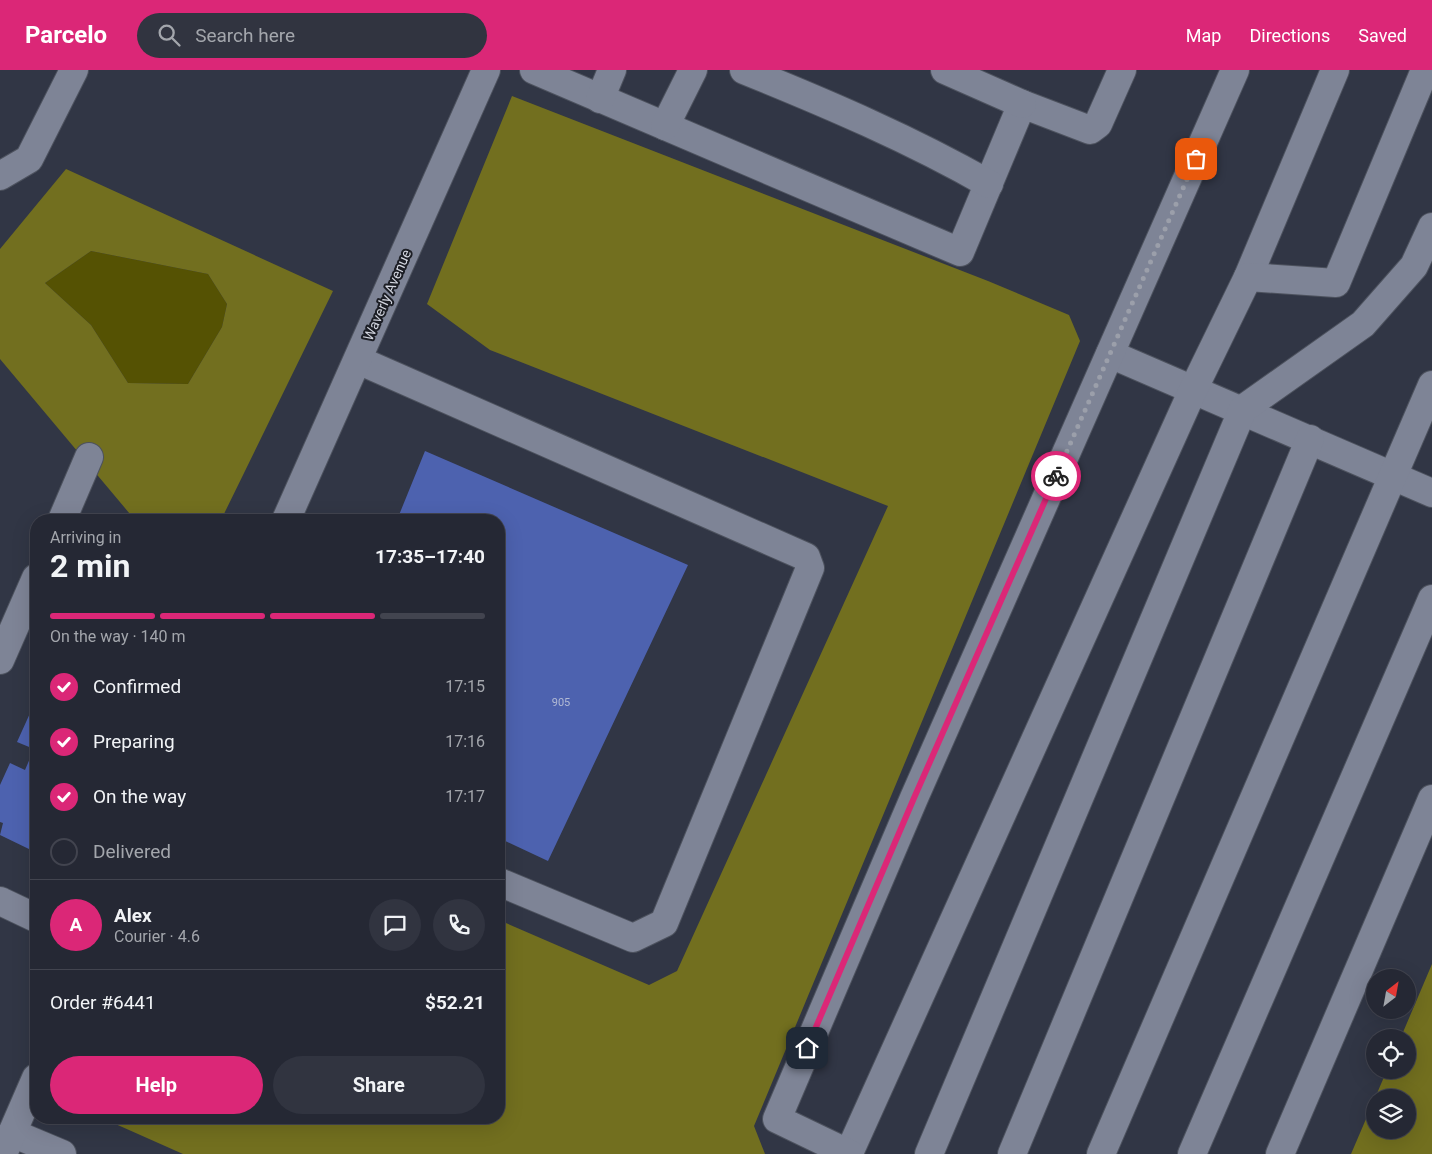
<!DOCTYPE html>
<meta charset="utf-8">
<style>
:root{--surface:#252834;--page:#313440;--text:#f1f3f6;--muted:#a3a6ac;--line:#42444f;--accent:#db2777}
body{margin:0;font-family:Roboto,sans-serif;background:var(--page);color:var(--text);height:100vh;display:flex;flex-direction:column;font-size:19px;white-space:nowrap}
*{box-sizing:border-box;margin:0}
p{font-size:16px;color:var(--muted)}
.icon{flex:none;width:28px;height:28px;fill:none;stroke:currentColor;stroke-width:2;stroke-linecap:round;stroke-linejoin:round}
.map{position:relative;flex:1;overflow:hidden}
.details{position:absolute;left:30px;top:444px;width:475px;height:610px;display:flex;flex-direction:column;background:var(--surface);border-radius:20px;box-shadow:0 5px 20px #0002,0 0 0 1px var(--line)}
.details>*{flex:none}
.needle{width:32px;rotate:31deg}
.fabs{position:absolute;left:1366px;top:899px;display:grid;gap:10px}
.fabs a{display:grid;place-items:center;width:50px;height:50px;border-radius:50%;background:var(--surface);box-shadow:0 5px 20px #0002,0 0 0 1px var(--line);font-size:25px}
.pin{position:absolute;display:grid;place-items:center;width:42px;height:42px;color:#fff;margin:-21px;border-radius:10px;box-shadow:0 2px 8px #0006}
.courier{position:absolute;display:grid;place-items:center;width:50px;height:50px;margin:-25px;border:4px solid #db2777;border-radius:50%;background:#fff;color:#222;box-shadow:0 1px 6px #0007}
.head em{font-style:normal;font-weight:700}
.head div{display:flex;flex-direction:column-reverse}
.head{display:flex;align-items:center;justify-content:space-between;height:85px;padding:0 20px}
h1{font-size:32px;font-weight:700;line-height:38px}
.bar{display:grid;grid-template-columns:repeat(4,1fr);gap:8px 5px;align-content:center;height:60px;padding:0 20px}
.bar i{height:6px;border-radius:4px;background:var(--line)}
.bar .active{background:var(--accent)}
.bar p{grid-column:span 4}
.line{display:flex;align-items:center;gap:12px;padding:0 20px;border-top:1px solid var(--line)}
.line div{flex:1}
.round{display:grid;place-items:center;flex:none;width:52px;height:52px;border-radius:26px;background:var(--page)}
ol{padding:0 20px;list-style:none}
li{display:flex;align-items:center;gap:15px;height:55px}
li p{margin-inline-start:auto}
li .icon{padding:5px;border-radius:50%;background:var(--accent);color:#fff;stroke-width:4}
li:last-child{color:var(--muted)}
li i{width:28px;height:28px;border:2px solid var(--line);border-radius:50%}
.cta{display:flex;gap:10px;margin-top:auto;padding:10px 20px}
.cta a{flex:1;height:58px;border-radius:30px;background:var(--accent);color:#fff;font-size:20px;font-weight:700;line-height:58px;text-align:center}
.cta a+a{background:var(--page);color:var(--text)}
header{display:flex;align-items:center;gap:30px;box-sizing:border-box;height:70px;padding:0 25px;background:var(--accent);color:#fff}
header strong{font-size:24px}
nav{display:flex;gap:28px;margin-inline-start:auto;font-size:18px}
.search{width:350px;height:45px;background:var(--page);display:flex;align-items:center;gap:12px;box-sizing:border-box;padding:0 18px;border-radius:28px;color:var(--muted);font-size:19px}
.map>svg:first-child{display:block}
.green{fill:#555203}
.forest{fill:#726f1f;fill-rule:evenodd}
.building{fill:#4d62af}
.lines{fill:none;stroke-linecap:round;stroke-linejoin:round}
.minor-casing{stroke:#4d525e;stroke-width:30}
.minor{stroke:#7e8496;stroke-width:28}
.done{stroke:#9b9faa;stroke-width:5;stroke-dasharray:0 9}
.route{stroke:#db2777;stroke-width:6}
.labels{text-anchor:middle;stroke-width:4;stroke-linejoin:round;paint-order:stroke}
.number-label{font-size:11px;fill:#b2bad4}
.street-label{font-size:14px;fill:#d4d7e1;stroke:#1c1e25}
</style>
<header>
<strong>Parcelo</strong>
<div class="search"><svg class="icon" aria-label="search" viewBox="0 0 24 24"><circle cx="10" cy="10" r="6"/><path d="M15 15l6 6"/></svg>Search here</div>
<nav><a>Map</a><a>Directions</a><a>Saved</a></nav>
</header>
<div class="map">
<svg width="1432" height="1084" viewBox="0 0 1432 1084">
<rect width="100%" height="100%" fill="#313645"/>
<polygon class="green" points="91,181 208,204 227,234 222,257 188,314 128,313 91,255 45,213"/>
<g class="forest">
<polygon points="512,26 988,211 1069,245 1080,271 754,1056 765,1084 183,1084 102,1048 499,1048 499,850 649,915 677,901 888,436 490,280 427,234"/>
<path d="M 66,99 L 333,221 L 221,450 L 135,450 L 0,289 L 0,179 ZM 91,181 L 208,204 L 227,234 L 222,257 L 188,314 L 128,313 L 91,255 L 45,213 Z"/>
<path d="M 1432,894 L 1432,1084 L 1351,1084 L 1387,1000 L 1408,1000 L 1408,968 L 1401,967 ZM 1375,1028 L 1408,1028 L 1408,1060 L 1375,1060 Z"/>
</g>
<g class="building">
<polygon points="425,381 688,495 548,791 499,768 499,450 397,450"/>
<polygon points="36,630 36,768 31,780 0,765 3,753 0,752 0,715 10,693 25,700 34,679 17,672"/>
</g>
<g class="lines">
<defs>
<g id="minor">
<polyline points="534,0 960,182 1022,34 1090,60 1098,54 1122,0"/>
<path d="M 744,0 C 828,34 910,69 989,114"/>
<polyline points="945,0 1022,34"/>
<polyline points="600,29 612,0"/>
<polyline points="665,56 693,0"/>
<polyline points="0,106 29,89 74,0"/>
<polyline points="1248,207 1335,0"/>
<polyline points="1110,284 1432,423"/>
<polyline points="358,290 806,487 810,498 664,853 633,868 499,812"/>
<polyline points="62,450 89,387"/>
<polyline points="286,450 486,0"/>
<polyline points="0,590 36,508"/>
<polyline points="0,831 36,848"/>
<polyline points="12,1063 62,1084"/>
<polyline points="849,1083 1193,320 1248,207 1336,213 1425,0"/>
<polyline points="3,1084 36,1008"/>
<polyline points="850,1084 777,1049 914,728 1235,0"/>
<polyline points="929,1084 1243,339 1363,254 1414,196 1432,157"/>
<polyline points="1012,1084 1310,369"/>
<polyline points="1101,1084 1432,315"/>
<polyline points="1192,1084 1432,529"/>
<polyline points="1280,1084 1432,729"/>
</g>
</defs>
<use href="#minor" class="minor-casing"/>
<use href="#minor" class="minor"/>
</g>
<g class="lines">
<polyline class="done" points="1056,406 1196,89"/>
<polyline class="route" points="807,978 914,728 1056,406"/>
</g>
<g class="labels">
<g class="number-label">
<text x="561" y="636">905</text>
</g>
<g class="street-label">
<text transform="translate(387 225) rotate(-66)" y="5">Waverly Avenue</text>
</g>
</g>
</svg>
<div class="fabs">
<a><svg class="needle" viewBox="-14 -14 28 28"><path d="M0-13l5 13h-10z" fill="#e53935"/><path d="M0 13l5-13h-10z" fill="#a3a6ac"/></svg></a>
<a><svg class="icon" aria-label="locate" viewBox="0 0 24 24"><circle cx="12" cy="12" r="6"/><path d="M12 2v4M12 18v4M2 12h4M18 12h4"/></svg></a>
<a><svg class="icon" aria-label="layers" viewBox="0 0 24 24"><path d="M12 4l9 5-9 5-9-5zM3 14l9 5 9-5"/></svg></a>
</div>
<div class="pin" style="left:1196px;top:89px;background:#ea580c"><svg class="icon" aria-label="bag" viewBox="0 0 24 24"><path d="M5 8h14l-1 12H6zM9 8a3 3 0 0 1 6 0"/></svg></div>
<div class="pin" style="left:807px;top:978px;background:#1f2937"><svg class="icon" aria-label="home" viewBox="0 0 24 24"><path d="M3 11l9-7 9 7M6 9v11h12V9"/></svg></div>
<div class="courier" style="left:1056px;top:406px"><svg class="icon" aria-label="bike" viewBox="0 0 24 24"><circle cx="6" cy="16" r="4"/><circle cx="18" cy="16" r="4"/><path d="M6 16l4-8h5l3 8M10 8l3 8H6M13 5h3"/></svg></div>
<section class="details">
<div class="head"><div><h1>2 min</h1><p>Arriving in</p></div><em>17:35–17:40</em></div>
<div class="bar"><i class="active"></i><i class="active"></i><i class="active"></i><i></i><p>On the way · 140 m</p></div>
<ol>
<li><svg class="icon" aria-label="check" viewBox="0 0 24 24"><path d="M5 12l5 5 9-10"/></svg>Confirmed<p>17:15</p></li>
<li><svg class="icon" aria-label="check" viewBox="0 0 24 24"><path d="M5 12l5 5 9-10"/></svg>Preparing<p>17:16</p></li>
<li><svg class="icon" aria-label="check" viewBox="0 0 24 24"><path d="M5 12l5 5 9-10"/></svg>On the way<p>17:17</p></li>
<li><i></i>Delivered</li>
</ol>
<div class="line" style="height:90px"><b class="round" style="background:var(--accent);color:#fff">A</b><div><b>Alex</b><p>Courier · 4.6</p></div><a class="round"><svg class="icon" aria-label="chat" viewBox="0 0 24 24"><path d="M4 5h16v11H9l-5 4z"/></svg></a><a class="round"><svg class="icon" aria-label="phone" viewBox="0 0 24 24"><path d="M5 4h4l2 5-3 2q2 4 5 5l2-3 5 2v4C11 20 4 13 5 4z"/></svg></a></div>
<div class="line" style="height:65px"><div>Order #6441</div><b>$52.21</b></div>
<div class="cta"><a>Help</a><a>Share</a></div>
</section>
</div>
